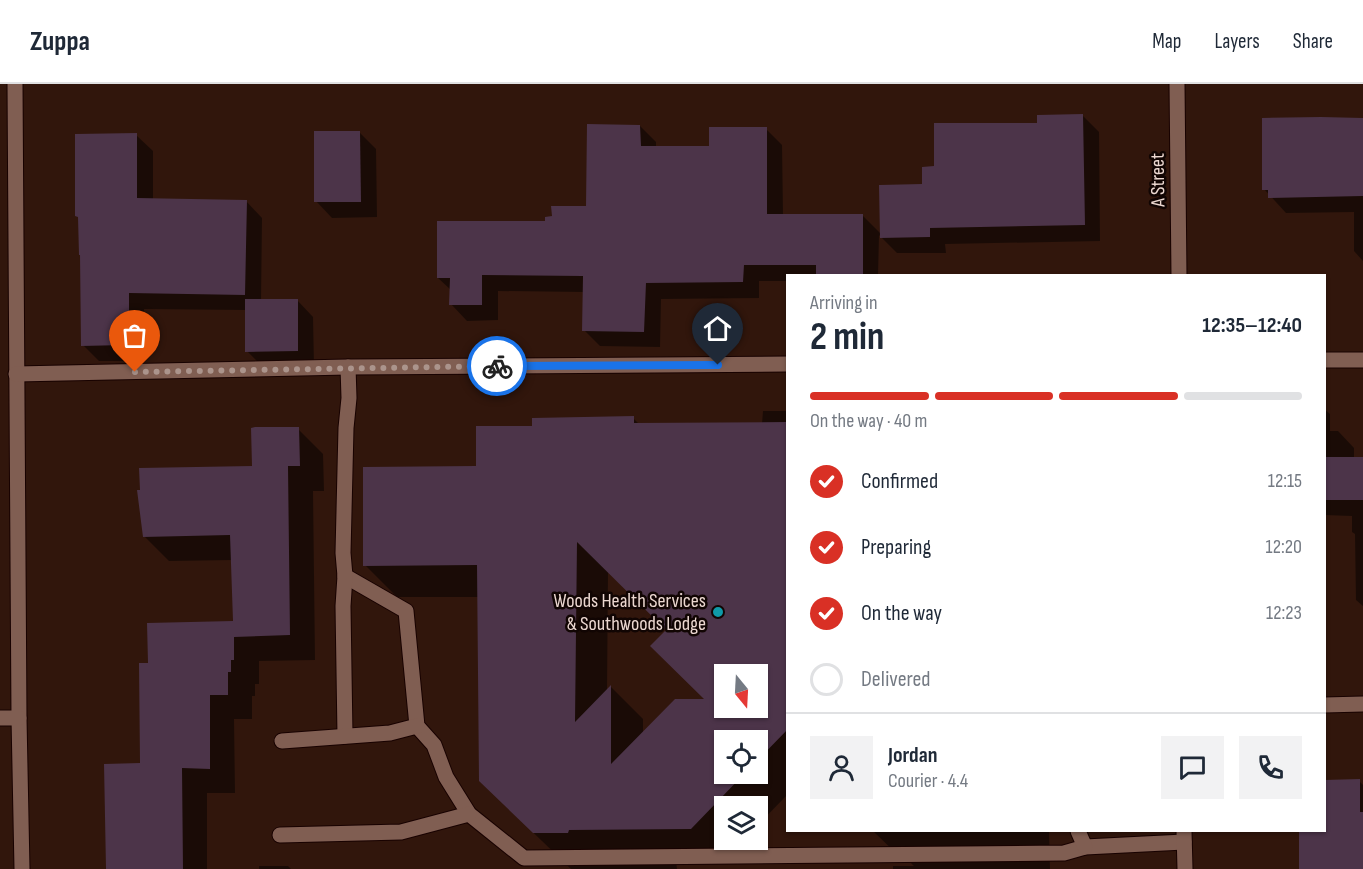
<!DOCTYPE html>
<meta charset="utf-8">
<style>
:root{--surface:#fff;--page:#f2f2f3;--text:#1f2937;--muted:#747a83;--line:#e0e1e3;--accent:#d93025}
body{margin:0;font-family:"Sofia Sans Condensed",sans-serif;background:var(--page);color:var(--text);height:100vh;display:flex;flex-direction:column;font-size:22px;white-space:nowrap}
*{box-sizing:border-box;margin:0}
p{font-size:20px;color:var(--muted)}
.icon{flex:none;width:33px;height:33px;fill:none;stroke:currentColor;stroke-width:2;stroke-linecap:round;stroke-linejoin:round}
.map{position:relative;flex:1;overflow:hidden}
.panel{position:absolute;left:786px;top:190px;width:540px;height:558px;display:flex;flex-direction:column;background:var(--surface);border-radius:0px;box-shadow:0 2px 4px #0004}
.panel>*{flex:none}
.needle{width:39px;rotate:162deg}
.buttons{position:absolute;left:714px;top:580px;display:grid;gap:12px}
.buttons a{display:grid;place-items:center;width:54px;height:54px;border-radius:0px;background:var(--surface);box-shadow:0 2px 4px #0004;font-size:30px}
.pin{position:absolute;display:grid;place-items:center;width:51px;height:51px;color:#fff;margin:-62px -26px;border-radius:50% 50% 50% 0;rotate:-45deg;box-shadow:0 0 6px #0007}
.pin .icon{rotate:45deg}
.courier{position:absolute;display:grid;place-items:center;width:60px;height:60px;margin:-30px;border:4px solid #1a73e8;border-radius:50%;background:#fff;color:#222;box-shadow:0 2px 8px #0007}
.headline em{font-style:normal;font-weight:700}
.headline div{display:flex;flex-direction:column-reverse}
.headline{display:flex;align-items:center;justify-content:space-between;height:102px;padding:0 24px}
h1{font-size:39px;font-weight:700;line-height:45px}
.bar{display:grid;grid-template-columns:repeat(4,1fr);gap:9px 6px;align-content:center;height:72px;padding:0 24px}
.bar i{height:8px;border-radius:4px;background:var(--line)}
.bar .on{background:var(--accent)}
.bar p{grid-column:span 4}
.line{display:flex;align-items:center;gap:15px;padding:0 24px;border-top:2px solid var(--line)}
.line div{flex:1}
.round{display:grid;place-items:center;flex:none;width:63px;height:63px;border-radius:0px;background:var(--page)}
ol{padding:0 24px;list-style:none}
li{display:flex;align-items:center;gap:18px;height:66px}
li p{margin-inline-start:auto}
li .icon{padding:6px;border-radius:50%;background:var(--accent);color:#fff;stroke-width:4}
li:last-child{color:var(--muted)}
li i{width:33px;height:33px;border:3px solid var(--line);border-radius:50%}
header{display:flex;align-items:center;gap:36px;box-sizing:border-box;height:84px;padding:0 30px;background:var(--surface);border-bottom:2px solid var(--line)}
header strong{font-size:28px}
nav{display:flex;gap:33px;margin-inline-start:auto;font-size:21px}
.map>svg:first-child{display:block}
.shadow{fill:#0007;fill-rule:evenodd}
.building{fill:#4c3449;fill-rule:evenodd}
.lines{fill:none;stroke-linecap:round;stroke-linejoin:round}
.minor-casing{stroke:#180200;stroke-width:17}
.minor{stroke:#805e52;stroke-width:15}
.done{stroke:#ab948c;stroke-width:6;stroke-dasharray:0 10.8}
.route{stroke:#1a73e8;stroke-width:8}
.culture-dot{fill:#0f9aa8;stroke:#110503;stroke-width:2}
.labels{text-anchor:middle;stroke-width:5;stroke-linejoin:round;paint-order:stroke}
.street-label{font-size:20px;fill:#ecd8d1;stroke:#110503}
.poi-label{font-size:20px;fill:#ecd8d1;stroke:#110503;text-anchor:end}
</style>
<header>
<strong>Zuppa</strong>
<nav><a>Map</a><a>Layers</a><a>Share</a></nav>
</header>
<div class="map">
<svg width="1363" height="785" viewBox="0 0 1363 785">
<rect width="100%" height="100%" fill="#31160c"/>
<g class="shadow">
<polygon points="1083,32 1099,48 1100,157 945,160 946,169 897,169 879,151 878,192 788,192 788,197 759,197 759,214 661,215 660,263 600,262 584,246 584,208 498,207 498,236 467,237 451,220 451,206 438,194 546,138 587,123 640,42 656,58 656,63 711,63 766,45 782,61 783,131 862,131 881,150 924,102 936,84 1038,40"/>
<polygon points="1363,35 1363,177 1354,167 1354,128 1286,129 1264,105"/>
<polygon points="359,48 376,65 377,133 332,134 316,117"/>
<polygon points="136,51 153,67 153,116 246,117 262,134 261,217 297,216 313,233 314,283 263,283 247,267 246,226 144,225 145,274 141,275 141,277 99,277 83,261"/>
<polygon points="1324,325 1330,330 1330,347 1338,347 1354,364 1354,374 1363,374 1363,522 1356,516 1355,450 1352,448 1352,432 1324,431"/>
<path d="M 763,327 L 788,327 L 788,710 L 758,741 L 758,723 L 724,723 L 724,756 L 743,756 L 723,777 L 676,777 L 677,785 L 571,785 L 513,729 L 479,513 L 397,513 L 365,481 L 478,383 L 534,343 L 633,334 L 640,341 L 762,340 ZM 608,488 L 668,546 L 707,616 L 643,650 L 643,635 L 611,603 L 607,608 ZM 724,591 L 758,591 L 758,624 L 724,624 ZM 724,657 L 758,657 L 758,690 L 724,690 Z"/>
<polygon points="298,345 323,370 324,407 313,407 315,576 259,577 259,600 255,600 255,612 252,612 252,635 234,635 235,709 207,709 207,785 107,785 141,680 150,581 235,538 233,476 169,477 144,452 254,384"/>
<polygon points="1359,697 1363,701 1363,785 1301,785 1300,747 1324,747"/>
<polygon points="873,747 1049,747 1050,785 893,785 893,782 914,782 907,775 902,775"/>
<polygon points="259,782 288,782 291,785 259,785"/>
</g>
<g class="building">
<polygon points="1083,30 1085,141 930,144 930,153 880,154 879,101 922,100 922,83 934,82 934,39 1037,39 1037,31"/>
<polygon points="1321,33 1363,34 1363,112 1268,114 1268,106 1262,106 1262,34"/>
<polygon points="587,40 640,41 641,62 709,62 709,43 767,43 767,130 863,130 863,192 816,192 816,181 744,181 743,198 646,199 644,248 582,247 583,192 482,191 482,221 449,221 450,194 437,194 437,137 545,137 545,133 552,132 551,122 586,122"/>
<polygon points="314,47 360,47 361,118 314,118"/>
<polygon points="137,49 137,114 247,116 245,211 129,209 129,259 125,259 125,261 81,262 80,171 79,171 78,133 75,132 75,50"/>
<polygon points="245,215 298,215 298,267 245,268"/>
<path d="M 634,332 L 634,339 L 788,338 L 788,645 L 758,676 L 758,657 L 724,657 L 724,690 L 744,690 L 691,745 L 569,746 L 568,749 L 533,749 L 479,697 L 477,481 L 363,482 L 363,383 L 476,382 L 476,342 L 532,342 L 532,334 ZM 577,458 L 666,546 L 650,562 L 704,615 L 675,615 L 611,680 L 611,601 L 575,638 ZM 724,591 L 758,591 L 758,624 L 724,624 Z"/>
<polygon points="255,343 299,343 300,382 288,382 290,551 234,553 234,576 231,576 231,588 228,588 228,611 210,611 210,685 182,684 183,785 106,785 104,680 140,679 139,579 148,579 147,539 233,537 230,451 143,453 137,406 140,406 139,384 252,382 251,344"/>
<rect x="1324" y="373" width="39" height="43"/>
<polygon points="1360,695 1360,728 1363,728 1363,785 1299,785 1299,747 1324,747 1324,696"/>
</g>
<g class="lines">
<defs>
<g id="minor">
<polyline points="15,0 19,634 22,785"/>
<polyline points="1177,0 1179,192"/>
<polyline points="1324,276 1363,276"/>
<polyline points="16,290 348,283 788,280"/>
<polyline points="345,492 406,527 417,642 434,661 446,693 469,730 524,774 1064,769 1085,763 1184,758"/>
<polyline points="1324,621 1363,620"/>
<polyline points="0,634 19,634"/>
<polyline points="345,652 343,522 345,492 343,469 346,344 349,314 348,283"/>
<polyline points="282,657 390,649 417,642"/>
<polyline points="1078,747 1085,763"/>
<polyline points="1184,747 1185,785"/>
<polyline points="280,751 401,748 469,730"/>
</g>
</defs>
<use href="#minor" class="minor-casing"/>
<use href="#minor" class="minor"/>
</g>
<g class="lines">
<polyline class="done" points="135,288 497,282"/>
<polyline class="route" points="497,282 718,281"/>
</g>
<circle class="culture-dot" cx="718" cy="528" r="6"/>
<g class="labels">
<g class="street-label">
<text transform="translate(1157 96) rotate(-91)" y="7">A Street</text>
</g>
<g class="poi-label">
<text x="706" y="523">Woods Health Services<tspan x="706" dy="23">&amp; Southwoods Lodge</tspan></text>
</g>
</g>
</svg>
<div class="buttons">
<a><svg class="needle" viewBox="-14 -14 28 28"><path d="M0-13l5 13h-10z" fill="#e53935"/><path d="M0 13l5-13h-10z" fill="#747a83"/></svg></a>
<a><svg class="icon" aria-label="locate" viewBox="0 0 24 24"><circle cx="12" cy="12" r="6"/><path d="M12 2v4M12 18v4M2 12h4M18 12h4"/></svg></a>
<a><svg class="icon" aria-label="layers" viewBox="0 0 24 24"><path d="M12 4l9 5-9 5-9-5zM3 14l9 5 9-5"/></svg></a>
</div>
<div class="pin" style="left:135px;top:288px;background:#ea580c"><svg class="icon" aria-label="bag" viewBox="0 0 24 24"><path d="M5 8h14l-1 12H6zM9 8a3 3 0 0 1 6 0"/></svg></div>
<div class="pin" style="left:718px;top:281px;background:#1f2937"><svg class="icon" aria-label="home" viewBox="0 0 24 24"><path d="M3 11l9-7 9 7M6 9v11h12V9"/></svg></div>
<div class="courier" style="left:497px;top:282px"><svg class="icon" aria-label="bike" viewBox="0 0 24 24"><circle cx="6" cy="16" r="4"/><circle cx="18" cy="16" r="4"/><path d="M6 16l4-8h5l3 8M10 8l3 8H6M13 5h3"/></svg></div>
<section class="panel">
<div class="headline"><div><h1>2 min</h1><p>Arriving in</p></div><em>12:35–12:40</em></div>
<div class="bar"><i class="on"></i><i class="on"></i><i class="on"></i><i></i><p>On the way · 40 m</p></div>
<ol>
<li><svg class="icon" aria-label="check" viewBox="0 0 24 24"><path d="M5 12l5 5 9-10"/></svg>Confirmed<p>12:15</p></li>
<li><svg class="icon" aria-label="check" viewBox="0 0 24 24"><path d="M5 12l5 5 9-10"/></svg>Preparing<p>12:20</p></li>
<li><svg class="icon" aria-label="check" viewBox="0 0 24 24"><path d="M5 12l5 5 9-10"/></svg>On the way<p>12:23</p></li>
<li><i></i>Delivered</li>
</ol>
<div class="line" style="height:108px"><a class="round"><svg class="icon" aria-label="person" viewBox="0 0 24 24"><circle cx="12" cy="8" r="4"/><path d="M4 21q1-7 8-7t8 7"/></svg></a><div><b>Jordan</b><p>Courier · 4.4</p></div><a class="round"><svg class="icon" aria-label="chat" viewBox="0 0 24 24"><path d="M4 5h16v11H9l-5 4z"/></svg></a><a class="round"><svg class="icon" aria-label="phone" viewBox="0 0 24 24"><path d="M5 4h4l2 5-3 2q2 4 5 5l2-3 5 2v4C11 20 4 13 5 4z"/></svg></a></div>
</section>
</div>
